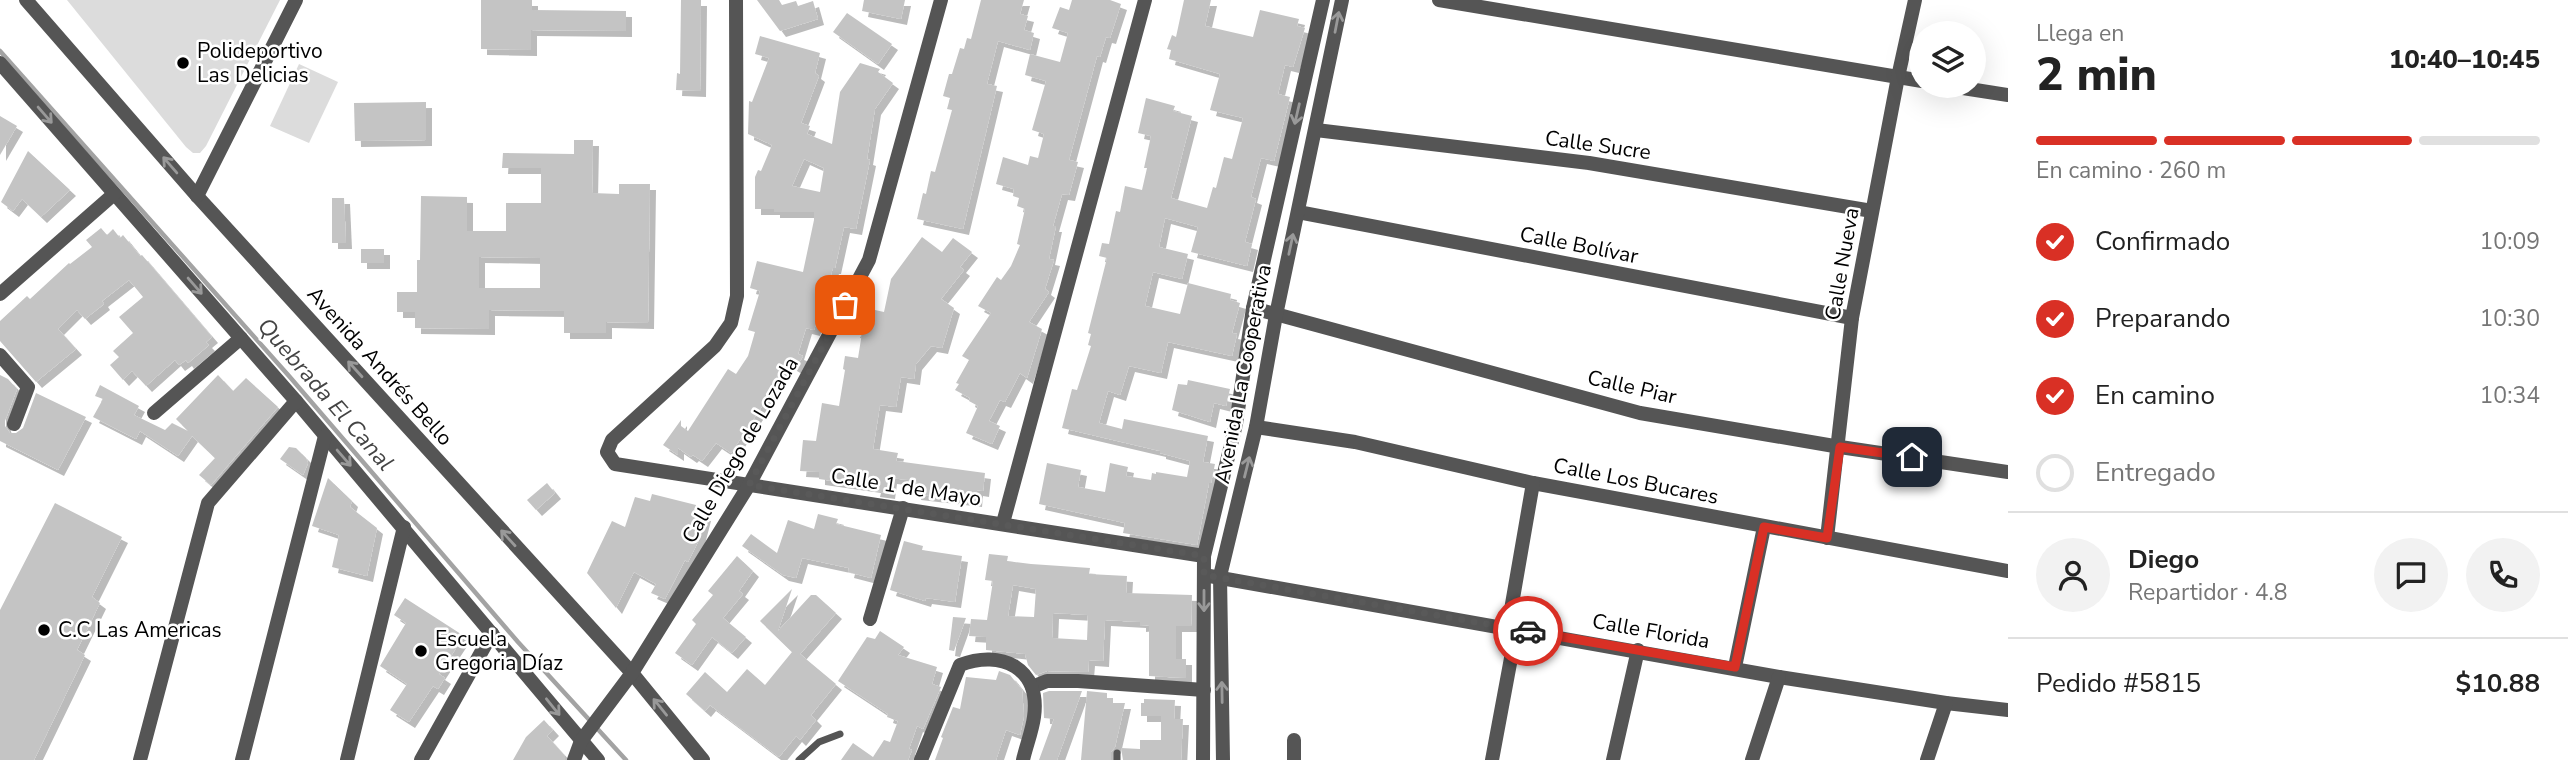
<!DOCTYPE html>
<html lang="es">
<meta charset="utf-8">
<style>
:root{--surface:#fff;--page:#f2f2f2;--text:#222;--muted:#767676;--line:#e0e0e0;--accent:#d93025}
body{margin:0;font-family:"Nunito Sans",sans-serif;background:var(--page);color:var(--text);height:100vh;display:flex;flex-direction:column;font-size:26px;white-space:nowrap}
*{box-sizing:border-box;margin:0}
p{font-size:23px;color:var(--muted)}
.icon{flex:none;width:38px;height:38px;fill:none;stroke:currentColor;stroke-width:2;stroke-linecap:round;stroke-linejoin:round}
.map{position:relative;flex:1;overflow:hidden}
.details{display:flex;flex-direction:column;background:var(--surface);width:560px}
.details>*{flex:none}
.fabs{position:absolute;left:1909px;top:21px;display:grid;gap:14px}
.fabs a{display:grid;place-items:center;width:77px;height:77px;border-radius:50%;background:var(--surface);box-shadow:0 7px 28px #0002;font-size:35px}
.pin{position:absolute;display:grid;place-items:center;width:60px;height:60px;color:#fff;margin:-30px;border-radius:14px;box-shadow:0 4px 10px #0006}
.courier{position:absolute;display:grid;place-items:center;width:70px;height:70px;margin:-35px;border:5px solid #d93025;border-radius:50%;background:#fff;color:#222;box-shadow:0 2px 9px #0007}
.headline em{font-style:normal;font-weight:800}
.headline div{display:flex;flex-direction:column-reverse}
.headline{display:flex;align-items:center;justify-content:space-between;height:119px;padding:0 28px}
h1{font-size:46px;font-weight:800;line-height:52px}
.bar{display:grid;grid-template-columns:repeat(4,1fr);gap:10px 7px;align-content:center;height:84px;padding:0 28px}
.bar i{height:9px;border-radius:5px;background:var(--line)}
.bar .selected{background:var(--accent)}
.bar p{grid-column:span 4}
.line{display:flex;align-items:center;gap:18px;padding:0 28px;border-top:2px solid var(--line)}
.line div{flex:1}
.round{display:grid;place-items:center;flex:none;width:74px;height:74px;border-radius:37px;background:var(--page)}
ol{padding:0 28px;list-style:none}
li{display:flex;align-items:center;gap:21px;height:77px}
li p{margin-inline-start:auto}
li .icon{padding:7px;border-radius:50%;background:var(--accent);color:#fff;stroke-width:4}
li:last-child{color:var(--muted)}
li i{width:38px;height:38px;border:4px solid var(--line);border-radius:50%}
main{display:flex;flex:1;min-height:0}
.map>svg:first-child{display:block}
.green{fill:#dcdcdc}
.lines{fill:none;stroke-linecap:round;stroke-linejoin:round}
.stream{stroke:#a3a3a3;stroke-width:4.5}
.building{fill:#c4c4c4;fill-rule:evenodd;filter:url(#shadow)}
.service{stroke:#555;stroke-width:7}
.minor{stroke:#555;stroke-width:14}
.oneway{stroke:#999}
.done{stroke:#595959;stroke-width:7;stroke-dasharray:0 12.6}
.route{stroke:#d93025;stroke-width:9}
.poi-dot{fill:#000;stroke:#fff;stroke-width:2.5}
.labels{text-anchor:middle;stroke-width:5;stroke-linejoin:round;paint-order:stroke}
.poi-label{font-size:21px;fill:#000;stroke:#fff;text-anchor:start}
.street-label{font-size:21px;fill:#000;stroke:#fff}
.water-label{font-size:23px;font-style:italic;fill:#444;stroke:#fff}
</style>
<main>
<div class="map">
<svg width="2008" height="760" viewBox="0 0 2008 760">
<defs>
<filter id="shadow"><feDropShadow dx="6" dy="6" stdDeviation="0" flood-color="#0004"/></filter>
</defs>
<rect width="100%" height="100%" fill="#fff"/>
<g class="green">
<polygon points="67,0 280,0 206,146 200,153 193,153 186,147"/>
<polygon points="299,64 338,82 309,143 270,126"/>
</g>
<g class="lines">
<polyline class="stream" points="0,51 289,376 518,642 626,760"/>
</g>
<g class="building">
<polygon points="481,0 532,0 532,10 626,11 626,31 531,30 531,50 481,49"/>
<polygon points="681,0 701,0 700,91 676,90 677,73 680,74"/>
<polygon points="757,0 779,0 782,5 796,1 798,6 813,1 818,19 780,31"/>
<polygon points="864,0 905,0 901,19 862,11"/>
<polygon points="981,0 1024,0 1020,14 1028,16 1024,30 1034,33 1030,50 998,41 987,84 997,86 963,229 917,219 923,193 926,194 931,171 935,172 952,110 947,109 950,98 943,96 949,74 952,74 960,48 964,49 967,38 971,39"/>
<polygon points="1072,0 1110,0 1121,4 1110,38 1106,37 1100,57 1097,56 1069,160 1078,162 1069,195 1062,194 1053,226 1056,226 1049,259 1054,260 1045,289 1049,292 1029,322 1042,329 1039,339 1027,378 1020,373 1005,402 1000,400 989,421 1000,426 992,444 966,433 978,406 969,401 970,398 955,390 959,384 956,383 969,360 962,356 991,313 978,306 997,277 1001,280 1011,266 1020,245 1017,244 1025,209 1017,206 1019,198 1013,196 1014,189 996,184 1003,157 1028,165 1030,156 1038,158 1044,134 1032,130 1046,81 1025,75 1030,54 1060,62 1068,33 1052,28 1060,7 1069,10"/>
<polygon points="1184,0 1211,0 1205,26 1253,37 1260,10 1299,19 1297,26 1305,28 1293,67 1285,65 1278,94 1290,97 1274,161 1261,158 1251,197 1256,199 1245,242 1252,244 1247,266 1191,252 1198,227 1165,218 1159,247 1188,254 1182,279 1153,272 1145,306 1180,314 1188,283 1231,294 1230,300 1240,303 1232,333 1237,334 1232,356 1168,342 1161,373 1129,366 1120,395 1108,391 1099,423 1122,429 1124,419 1208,436 1203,462 1215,464 1211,483 1209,483 1197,545 1123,533 1125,523 1039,504 1047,463 1081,470 1078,487 1105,492 1110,463 1128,467 1126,476 1151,480 1152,473 1156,474 1156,472 1187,477 1190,461 1160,453 1160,451 1062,428 1072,389 1077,390 1091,346 1088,345 1091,334 1088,333 1107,258 1099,256 1102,243 1109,244 1116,211 1120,212 1125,186 1142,190 1147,168 1144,168 1151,136 1138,133 1146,98 1175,106 1173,111 1192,116 1171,198 1207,208 1213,187 1216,188 1224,157 1232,159 1243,118 1210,110 1220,74 1169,59 1171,50 1167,49 1172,35 1176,37"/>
<polygon points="847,13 892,44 878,64 833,32"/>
<path d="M 760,36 L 820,53 L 815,73 L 819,76 L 801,123 L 810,126 L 807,134 L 832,144 L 840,92 L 860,63 L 880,69 L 878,72 L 893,83 L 875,109 L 867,159 L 870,160 L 856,229 L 844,227 L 835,268 L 833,268 L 814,330 L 806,328 L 798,354 L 803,356 L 796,368 L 786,362 L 766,394 L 769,396 L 731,453 L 716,443 L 702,461 L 693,455 L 691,457 L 678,448 L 678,455 L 663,445 L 681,420 L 681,426 L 688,431 L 728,369 L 736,374 L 748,356 L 755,332 L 748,330 L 760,291 L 750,288 L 757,261 L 803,272 L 814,220 L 814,212 L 774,212 L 774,209 L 755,209 L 755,177 L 758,170 L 761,171 L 772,145 L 748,134 L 749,101 L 752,102 L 769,58 L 755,54 ZM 804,159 L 824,168 L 820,192 L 792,186 Z"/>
<polygon points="426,102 426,140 355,141 354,103"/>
<polygon points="0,116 17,126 0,155"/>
<path d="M 574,140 L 593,140 L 592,193 L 619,194 L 619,184 L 650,184 L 648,323 L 606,322 L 606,333 L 564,333 L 564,311 L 489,310 L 489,329 L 415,328 L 415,312 L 397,312 L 397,292 L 417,292 L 417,260 L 420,260 L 421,196 L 467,197 L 467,231 L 506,231 L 506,203 L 541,203 L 541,168 L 502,168 L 503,153 L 574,154 ZM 479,257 L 540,258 L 540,288 L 479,288 Z"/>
<polygon points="28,151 70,190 41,217 22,199 13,211 1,202"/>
<polygon points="332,198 344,198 346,243 332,243"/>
<polygon points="101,228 107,235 113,229 120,238 123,235 140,256 142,255 212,337 206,342 209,345 188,363 186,360 179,365 175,360 146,386 132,371 123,380 110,365 119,357 113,351 133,333 119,317 143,297 129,280 102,301 104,304 85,319 77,310 58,329 76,349 36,382 0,341 0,321 27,296 30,299 69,263 70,264 92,247 86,240"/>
<polygon points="922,237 942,252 953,238 972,252 960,267 964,270 941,299 954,308 942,348 931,346 916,364 914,379 901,377 896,407 880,405 873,449 898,453 896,461 985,473 983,491 977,490 976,501 915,494 917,481 891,478 889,493 874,491 875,487 819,479 819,472 800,471 803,440 816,441 822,403 839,406 845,370 843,369 845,356 858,358 862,333 854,332 866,308 884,312 891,279"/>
<rect x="361" y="249" width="23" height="14"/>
<polygon points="0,375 8,379 17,389 5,421 5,426 10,433 16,433 23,428 36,393 86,417 58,470 0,441"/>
<polygon points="218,375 233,391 246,378 278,407 211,485 199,475 215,458 192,436 178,456 140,431 136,439 93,417 103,399 95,396 100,385 139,406 134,415 165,430 172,423 188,431 176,419"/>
<polygon points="1188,380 1230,389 1226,406 1214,403 1210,422 1172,410 1178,384 1187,385"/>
<polygon points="289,447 296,448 306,458 308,463 303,475 280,459"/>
<polygon points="328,478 352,501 350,507 377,528 367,576 332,567 339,535 312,526"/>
<polygon points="547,483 555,493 536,510 527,500"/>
<polygon points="652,494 696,505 694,513 705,515 698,542 688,562 685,560 665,599 651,593 656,584 634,572 616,608 587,573 612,521 625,527 635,497 650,501"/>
<polygon points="55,503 122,537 92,597 100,603 77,650 85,655 34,760 0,760 0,610"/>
<polygon points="818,514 838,519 836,524 881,535 871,578 848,572 849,568 802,558 796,578 783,575 742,546 751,534 777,553 788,520 814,529"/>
<polygon points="904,541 923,546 922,550 962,556 955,602 926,598 925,601 890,590"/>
<path d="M 989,554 L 1008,556 L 1007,561 L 1031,564 L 1090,568 L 1089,574 L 1127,576 L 1126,593 L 1192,595 L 1191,626 L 1176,626 L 1176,659 L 1186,659 L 1186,678 L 1149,676 L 1149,625 L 1140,626 L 1140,622 L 1105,620 L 1103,661 L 1089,660 L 1088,672 L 1047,671 L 1036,675 L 1028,665 L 1025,654 L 986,650 L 986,637 L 969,636 L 971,619 L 987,620 L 993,581 L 985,580 ZM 1013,585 L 1036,589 L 1034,617 L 1008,616 ZM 1053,613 L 1088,615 L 1087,640 L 1052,638 Z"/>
<polygon points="737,556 753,571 739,591 743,594 723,618 746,637 732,653 712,637 692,665 675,653 696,624 692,620 713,595 708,591"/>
<polygon points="792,589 778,631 811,595 816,595 836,613 800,654 836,684 811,715 816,720 800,740 796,736 779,757 710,705 705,711 686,694 705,672 727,692 747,669 765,685 792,652 760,621"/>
<polygon points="405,598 464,636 439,674 445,678 438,689 433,686 409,722 390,710 407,684 380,666 406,623 394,615"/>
<polygon points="953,617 966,618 954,651 949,650"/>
<polygon points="880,631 904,647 898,655 937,667 932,684 941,687 923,729 917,726 909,749 912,750 908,760 841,760 853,743 873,757 884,740 890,742 898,721 887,717 888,714 838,681 867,637 875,639"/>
<polygon points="999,671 1010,675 1022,690 1024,716 1020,735 1006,730 996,760 935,760 943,738 941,737 953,707 960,709 966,677 996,680"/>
<polygon points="1049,691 1082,691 1057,760 1039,760 1054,719 1044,718 1043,693"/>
<polygon points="1087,691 1107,693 1107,698 1113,698 1113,703 1125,703 1115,747 1111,752 1111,760 1081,760"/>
<polygon points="1144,699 1175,700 1174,719 1183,719 1181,760 1123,760 1121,748 1140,749 1140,740 1161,740 1161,716 1141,716 1141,703 1144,703"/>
<polygon points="544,720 553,730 547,736 565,756 565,760 513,760 526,737"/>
</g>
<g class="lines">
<g class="service">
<polyline points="799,760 819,742 840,734"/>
<polyline points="1117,760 1117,753"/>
</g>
<g class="minor">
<polyline points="26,0 197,196 632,673 703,760"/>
<polyline points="736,0 737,296 731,323 715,346 612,440 607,452 615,464 1204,556"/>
<polyline points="1439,0 1922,81"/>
<polyline points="0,63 296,401 598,760"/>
<polyline points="1950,86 2008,95"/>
<polyline points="1316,130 1589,163 1872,211"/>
<polyline points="197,196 296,0"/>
<polyline points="1298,212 1852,318"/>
<polyline points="0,294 114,194"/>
<polyline points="1253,308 1640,413 1840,447 2008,472"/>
<polyline points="0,355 28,387 14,424"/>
<polyline points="154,413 241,338"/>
<polyline points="1256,427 1355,442 1533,483 2008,571"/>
<polyline points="1003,523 1145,0"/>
<polyline points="1827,538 1852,318 1898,77 1915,0"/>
<polyline points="1204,575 1779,677 1946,703 2008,710"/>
<polyline points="870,619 903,508"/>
<polyline points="1735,667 1764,527"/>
<polyline points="1032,687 1047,681 1078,681 1204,690"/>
<polyline points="140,760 208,503 296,401"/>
<polyline points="242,760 325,436"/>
<polyline points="347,760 404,527"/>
<polyline points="421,760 492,633"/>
<polyline points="574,760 581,741 632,673 749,485 869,260 941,0"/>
<path d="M 921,760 L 960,665 C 1001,649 1041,668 1034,717 C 1032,732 1026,746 1023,760"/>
<polyline points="1203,760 1204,556 1236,424 1253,308 1323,0"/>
<polyline points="1223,760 1220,576 1256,427 1276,315 1342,0"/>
<polyline points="1294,760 1294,740"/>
<polyline points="1492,760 1514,642 1508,627 1533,483"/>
<polyline points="1613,760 1638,650"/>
<polyline points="1752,760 1779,677"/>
<polyline points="1927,760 1946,703"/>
</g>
</g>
<defs><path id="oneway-shaft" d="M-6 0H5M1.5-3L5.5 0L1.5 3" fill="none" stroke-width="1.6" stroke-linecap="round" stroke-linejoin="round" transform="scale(1.75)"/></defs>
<g class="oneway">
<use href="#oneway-shaft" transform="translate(1337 22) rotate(-79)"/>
<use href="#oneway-shaft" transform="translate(1297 114) rotate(103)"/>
<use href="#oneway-shaft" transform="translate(45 115) rotate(49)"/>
<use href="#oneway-shaft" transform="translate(170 165) rotate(-131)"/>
<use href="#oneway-shaft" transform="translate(1291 244) rotate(-78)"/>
<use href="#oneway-shaft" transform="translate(195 286) rotate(49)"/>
<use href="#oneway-shaft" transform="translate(355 369) rotate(-132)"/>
<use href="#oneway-shaft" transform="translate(344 458) rotate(49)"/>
<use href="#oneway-shaft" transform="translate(1247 467) rotate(-76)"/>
<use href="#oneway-shaft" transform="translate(508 538) rotate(-132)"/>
<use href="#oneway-shaft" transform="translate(1204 601) rotate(90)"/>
<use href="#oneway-shaft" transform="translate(1222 692) rotate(-91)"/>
<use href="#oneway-shaft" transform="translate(553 707) rotate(51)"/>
<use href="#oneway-shaft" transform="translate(660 707) rotate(-129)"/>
</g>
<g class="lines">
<polyline class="done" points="845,305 749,485 1204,556 1204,575 1528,631"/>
<polyline class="route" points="1528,631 1735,667 1764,527 1827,538 1840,447 1912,457"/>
</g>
<g class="poi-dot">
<circle cx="183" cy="63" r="7"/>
<circle cx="44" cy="630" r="7"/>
<circle cx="421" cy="651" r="7"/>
</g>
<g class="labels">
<g class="poi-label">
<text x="197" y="58">Polideportivo<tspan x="197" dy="24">Las Delicias</tspan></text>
<text x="58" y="637">C.C Las Americas</text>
<text x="435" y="646">Escuela<tspan x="435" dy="24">Gregoria Díaz</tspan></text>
</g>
<g class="street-label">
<text transform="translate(1598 145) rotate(8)" y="7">Calle Sucre</text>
<text transform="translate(1579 245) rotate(11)" y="7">Calle Bolívar</text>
<text transform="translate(1842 264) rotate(-80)" y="7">Calle Nueva</text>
<text transform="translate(380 366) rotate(48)" y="7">Avenida Andrés Bello</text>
<text transform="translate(1243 374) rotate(-79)" y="7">Avenida La Cooperativa</text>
<text transform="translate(1632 387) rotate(13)" y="7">Calle Piar</text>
<text transform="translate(740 450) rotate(-60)" y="7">Calle Diego de Lozada</text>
<text transform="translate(1636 481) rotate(11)" y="7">Calle Los Bucares</text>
<text transform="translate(906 487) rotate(9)" y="7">Calle 1 de Mayo</text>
<text transform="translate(1651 631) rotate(10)" y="7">Calle Florida</text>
</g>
<g class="water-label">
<text transform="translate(326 394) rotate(49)" y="8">Quebrada El Canal</text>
</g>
</g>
</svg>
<div class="fabs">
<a><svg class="icon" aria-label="layers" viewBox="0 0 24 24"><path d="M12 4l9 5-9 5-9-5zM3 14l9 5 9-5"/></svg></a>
</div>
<div class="pin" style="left:845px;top:305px;background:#ea580c"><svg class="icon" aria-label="bag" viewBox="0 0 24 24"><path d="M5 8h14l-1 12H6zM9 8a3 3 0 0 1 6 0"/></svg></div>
<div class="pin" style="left:1912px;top:457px;background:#1f2937"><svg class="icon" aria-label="home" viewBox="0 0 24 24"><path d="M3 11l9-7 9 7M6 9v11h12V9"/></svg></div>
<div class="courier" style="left:1528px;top:631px"><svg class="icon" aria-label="car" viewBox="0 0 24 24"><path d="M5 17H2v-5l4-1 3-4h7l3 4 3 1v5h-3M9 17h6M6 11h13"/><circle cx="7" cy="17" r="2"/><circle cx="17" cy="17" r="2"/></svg></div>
</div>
<section class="details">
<div class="headline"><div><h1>2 min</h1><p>Llega en</p></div><em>10:40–10:45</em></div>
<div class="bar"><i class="selected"></i><i class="selected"></i><i class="selected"></i><i></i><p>En camino · 260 m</p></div>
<ol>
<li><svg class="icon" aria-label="check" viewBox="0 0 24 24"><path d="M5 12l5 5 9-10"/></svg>Confirmado<p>10:09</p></li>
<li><svg class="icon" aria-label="check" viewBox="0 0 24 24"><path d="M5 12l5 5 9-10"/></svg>Preparando<p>10:30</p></li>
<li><svg class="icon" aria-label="check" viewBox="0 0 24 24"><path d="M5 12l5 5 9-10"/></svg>En camino<p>10:34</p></li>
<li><i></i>Entregado</li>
</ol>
<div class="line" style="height:126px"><a class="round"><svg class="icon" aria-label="person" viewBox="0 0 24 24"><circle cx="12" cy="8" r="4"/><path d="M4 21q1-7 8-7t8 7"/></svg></a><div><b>Diego</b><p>Repartidor · 4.8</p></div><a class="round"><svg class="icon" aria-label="chat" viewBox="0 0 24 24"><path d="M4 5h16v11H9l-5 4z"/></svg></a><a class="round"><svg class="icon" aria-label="phone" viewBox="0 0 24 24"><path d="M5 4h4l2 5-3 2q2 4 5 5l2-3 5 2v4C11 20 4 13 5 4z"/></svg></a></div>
<div class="line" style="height:91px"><div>Pedido #5815</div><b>$10.88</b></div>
</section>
</main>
